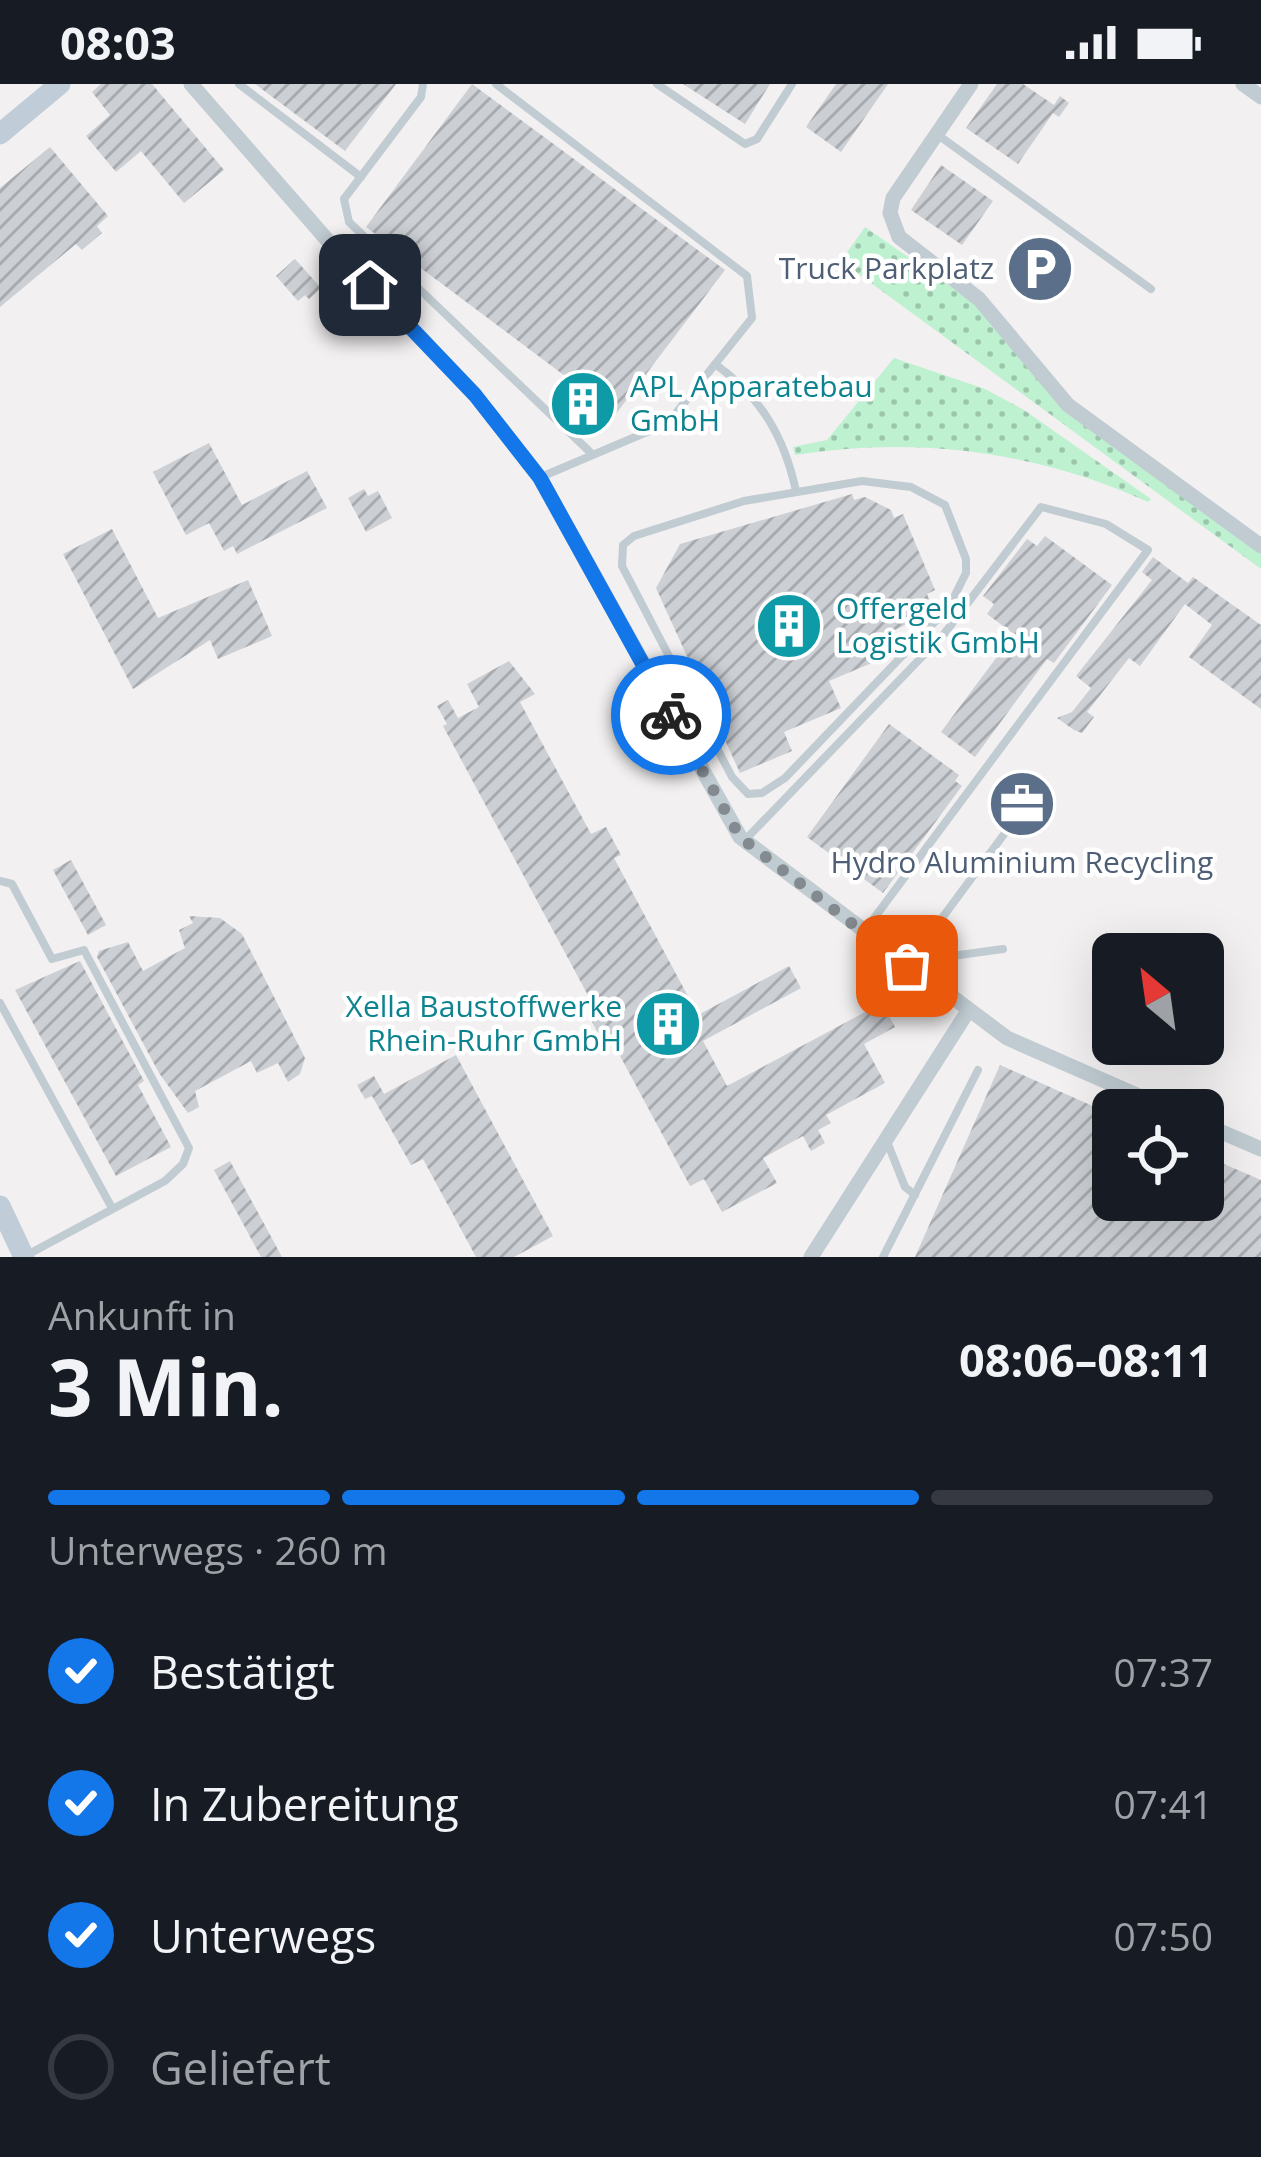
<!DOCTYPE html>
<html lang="de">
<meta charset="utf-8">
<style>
:root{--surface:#171b24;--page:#242831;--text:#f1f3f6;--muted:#9ea1a6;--line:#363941;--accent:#1376e9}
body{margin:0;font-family:"Open Sans",sans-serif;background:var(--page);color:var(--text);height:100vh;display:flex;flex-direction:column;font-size:45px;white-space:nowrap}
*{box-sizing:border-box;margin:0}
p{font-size:39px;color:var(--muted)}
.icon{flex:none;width:66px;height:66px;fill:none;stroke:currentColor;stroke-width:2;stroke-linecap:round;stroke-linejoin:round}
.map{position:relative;height:1173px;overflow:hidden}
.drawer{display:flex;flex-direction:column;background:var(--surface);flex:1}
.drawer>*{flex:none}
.needle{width:78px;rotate:331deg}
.tools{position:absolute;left:1092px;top:849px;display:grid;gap:24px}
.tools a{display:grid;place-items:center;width:132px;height:132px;border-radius:18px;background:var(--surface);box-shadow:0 12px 48px #0002;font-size:60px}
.pin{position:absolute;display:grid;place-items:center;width:102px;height:102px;color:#fff;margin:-51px;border-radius:24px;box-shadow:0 6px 18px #0006}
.courier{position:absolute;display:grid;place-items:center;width:120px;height:120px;margin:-60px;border:9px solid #1376e9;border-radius:50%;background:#fff;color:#222;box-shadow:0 3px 15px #0007}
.headline em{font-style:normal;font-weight:700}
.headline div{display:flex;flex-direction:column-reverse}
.headline{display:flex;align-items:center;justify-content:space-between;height:204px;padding:0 48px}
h1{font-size:78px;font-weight:700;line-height:90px}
.bar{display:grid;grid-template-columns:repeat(4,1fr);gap:18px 12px;align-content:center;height:144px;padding:0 48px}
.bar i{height:15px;border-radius:9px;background:var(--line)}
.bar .selected{background:var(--accent)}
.bar p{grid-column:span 4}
ol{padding:0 48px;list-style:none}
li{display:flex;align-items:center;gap:36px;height:132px}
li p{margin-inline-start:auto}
li .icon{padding:12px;border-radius:50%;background:var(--accent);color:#fff;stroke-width:4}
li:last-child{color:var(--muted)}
li i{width:66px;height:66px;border:6px solid var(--line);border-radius:50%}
.status{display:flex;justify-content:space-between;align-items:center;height:84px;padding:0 60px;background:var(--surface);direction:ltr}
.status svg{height:33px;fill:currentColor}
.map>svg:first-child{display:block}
.grass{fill:url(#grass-dots)}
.building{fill:url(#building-hatch)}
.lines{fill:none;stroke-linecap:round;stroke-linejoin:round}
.lane{stroke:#c0cbd2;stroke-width:8}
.street{stroke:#c0cbd2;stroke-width:15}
.secondary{stroke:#c0ccd7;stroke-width:21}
.done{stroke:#838b91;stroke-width:12;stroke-dasharray:0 21.6}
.route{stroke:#1376e9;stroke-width:15}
.labels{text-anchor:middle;stroke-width:9;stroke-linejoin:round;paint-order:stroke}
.service-label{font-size:30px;fill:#4e5e75;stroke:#fff;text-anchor:end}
.culture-label{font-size:30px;fill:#0d838f;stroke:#fff;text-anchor:start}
</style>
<div class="status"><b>08:03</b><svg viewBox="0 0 49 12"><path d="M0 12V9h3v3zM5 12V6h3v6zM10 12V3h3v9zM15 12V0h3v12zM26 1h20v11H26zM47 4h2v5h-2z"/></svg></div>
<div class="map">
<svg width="1261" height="1173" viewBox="0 0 1261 1173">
<defs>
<pattern id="grass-dots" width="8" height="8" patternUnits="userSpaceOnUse" patternTransform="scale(3)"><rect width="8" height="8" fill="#bdf1d0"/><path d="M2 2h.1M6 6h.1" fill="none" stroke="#9bc6ac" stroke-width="1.8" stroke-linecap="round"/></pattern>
<pattern id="building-hatch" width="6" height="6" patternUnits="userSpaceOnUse" patternTransform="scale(3)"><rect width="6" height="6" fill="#cccfd4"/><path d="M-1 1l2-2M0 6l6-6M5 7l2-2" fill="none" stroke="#a7abaf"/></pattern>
</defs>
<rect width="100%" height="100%" fill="#f2f0f0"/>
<g class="grass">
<polygon points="865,143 977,221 1072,333 1261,469 1261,485 841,177"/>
<path d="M 894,274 L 985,305 L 1024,326 L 1151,415 L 1148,418 C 1037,367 916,352 795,371 L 793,363 L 827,356 Z"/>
</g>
<g class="building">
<polygon points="101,0 152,0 224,86 184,119 141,67 116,88 86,52 110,31 92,8"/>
<polygon points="255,0 396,0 345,67"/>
<polygon points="472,0 725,186 612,335 603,329 595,340 561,315 573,298 366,143"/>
<polygon points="683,0 770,0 745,40"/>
<polygon points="836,0 888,0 841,68 806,43"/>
<polygon points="997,0 1023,0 1054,21 1060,12 1069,19 1059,33 1053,29 1018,80 966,44"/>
<polygon points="50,63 108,132 97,142 102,149 82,166 76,160 0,223 0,104"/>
<polygon points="941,81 993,117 962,161 911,126"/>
<polygon points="295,175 321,204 309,215 305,211 298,217 276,192"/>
<polygon points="209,359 242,421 307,387 327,424 237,470 233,462 224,467 209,439 186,451 153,388"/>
<polygon points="364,405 368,412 378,407 392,434 366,448 348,414"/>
<polygon points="852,410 854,416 865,413 891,426 894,434 903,430 935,506 927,510 934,527 878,554 886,573 829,597 841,624 784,648 792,667 740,689 656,504 680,460"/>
<polygon points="112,445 158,534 248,496 272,552 218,575 210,556 133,605 63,470"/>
<polygon points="1045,452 1112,501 1054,579 1047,575 975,673 941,648 1014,550 987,530 994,520 983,512 1027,455 1037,462"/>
<polygon points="1153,473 1188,499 1193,493 1261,541 1261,625 1189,573 1212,541 1185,520 1140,582 1129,574 1087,628 1094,633 1082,649 1074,646 1057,634 1072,628 1091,604 1076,592 1152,496 1142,488"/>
<polygon points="509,577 535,610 520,618 591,750 606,743 621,771 614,774 698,931 789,882 801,904 703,957 727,1002 882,919 895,943 864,960 885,999 826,1031 831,1039 818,1046 825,1059 811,1067 803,1052 763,1074 777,1099 722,1128 704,1095 690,1102 612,957 604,961 590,934 598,930 443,642 447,640 437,622 448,616 458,634 479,623 467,600"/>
<polygon points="889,640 959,691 955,697 962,702 883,809 807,753"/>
<polygon points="71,776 106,841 88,851 53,786"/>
<polygon points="189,832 220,834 242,850 305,974 300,990 288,998 278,979 257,989 251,977 195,1007 199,1023 188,1029 159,989 97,873 99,867 128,858 143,887 185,864 179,846 193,839"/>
<polygon points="80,877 144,997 138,1001 171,1063 116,1092 15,906"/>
<polygon points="456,971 553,1152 514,1173 476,1173 423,1075 411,1081 372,1012 365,1015 357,1001 374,992 384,1010"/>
<polygon points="1000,981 1113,1031 1113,1116 1203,1116 1203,1071 1261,1096 1261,1173 915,1173"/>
<polygon points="230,1077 282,1173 261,1173 214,1086"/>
</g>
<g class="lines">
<g class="lane">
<polyline points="239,0 361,93"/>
<polyline points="423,0 421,13 344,115 349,138 591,369"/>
<polyline points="496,0 747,192 752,234 668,339 541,393"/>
<polyline points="657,0 745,60 757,55 792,0"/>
<polyline points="938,51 1151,205"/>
<path d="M 715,280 C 761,313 784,352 796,407"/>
<polygon points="862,397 911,403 945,421 966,475 966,489 949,523 785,694 762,709 748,710 732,693 622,482 623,461 634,452 744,417"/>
<polyline points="745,756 944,550 1041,423 1106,440 1148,466 866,845"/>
<polyline points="0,797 12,800 52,875 84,866 189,1064 183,1080 165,1097 25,1172"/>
<polyline points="922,861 952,872 1003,865"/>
<polyline points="908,880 1039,703"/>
<polyline points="0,919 112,1124"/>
<polyline points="886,1055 905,1103 915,1111"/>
<polyline points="883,1173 978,986"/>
</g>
<g class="street">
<polyline points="191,0 329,158 475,311 540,394 740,753 1007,954 1171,1026"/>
<polyline points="971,0 893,114 890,129 899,153 979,215 1068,321 1261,462"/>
<polyline points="1243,0 1261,13"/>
<polyline points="1203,1040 1261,1065"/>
<polyline points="811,1173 968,927"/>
</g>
<g class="secondary">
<polyline points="0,50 60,0"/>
<polyline points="0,1122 24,1173"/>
</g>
</g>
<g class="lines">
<polyline class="done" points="671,631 740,753 907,882"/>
<polyline class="route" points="370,201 475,311 540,394 671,631"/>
</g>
<defs>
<symbol id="parking-disc" viewBox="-11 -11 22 22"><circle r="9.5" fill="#5c6f8a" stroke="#fff"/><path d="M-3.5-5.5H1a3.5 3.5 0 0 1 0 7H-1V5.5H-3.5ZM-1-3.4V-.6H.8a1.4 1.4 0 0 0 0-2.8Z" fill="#fff"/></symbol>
<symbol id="building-disc" viewBox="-11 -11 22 22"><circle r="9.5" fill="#0f9aa8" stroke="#fff"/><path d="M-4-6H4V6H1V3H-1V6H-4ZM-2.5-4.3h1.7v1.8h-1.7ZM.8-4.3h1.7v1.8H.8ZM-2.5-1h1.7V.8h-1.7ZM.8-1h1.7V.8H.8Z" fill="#fff"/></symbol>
<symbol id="office-disc" viewBox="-11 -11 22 22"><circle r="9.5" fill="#5c6f8a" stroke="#fff"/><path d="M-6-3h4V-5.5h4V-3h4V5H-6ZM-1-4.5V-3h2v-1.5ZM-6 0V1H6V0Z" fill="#fff"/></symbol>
</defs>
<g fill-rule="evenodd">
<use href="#parking-disc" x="1002" y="147" width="76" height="76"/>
<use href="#building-disc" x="545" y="282" width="76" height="76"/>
<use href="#building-disc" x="751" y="504" width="76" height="76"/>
<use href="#office-disc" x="984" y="682" width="76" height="76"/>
<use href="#building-disc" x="630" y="902" width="76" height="76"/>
</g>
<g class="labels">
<g class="service-label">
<text x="994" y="195">Truck Parkplatz</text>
<text x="1022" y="789" text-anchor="middle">Hydro Aluminium Recycling</text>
</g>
<g class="culture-label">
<text x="630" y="313">APL Apparatebau<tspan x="630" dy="34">GmbH</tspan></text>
<text x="836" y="535">Offergeld<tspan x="836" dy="34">Logistik GmbH</tspan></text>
<text x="622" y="933" text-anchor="end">Xella Baustoffwerke<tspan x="622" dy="34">Rhein-Ruhr GmbH</tspan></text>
</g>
</g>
</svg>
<div class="tools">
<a><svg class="needle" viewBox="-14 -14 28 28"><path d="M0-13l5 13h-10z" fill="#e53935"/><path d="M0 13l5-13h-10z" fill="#9ea1a6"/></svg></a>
<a><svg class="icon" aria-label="locate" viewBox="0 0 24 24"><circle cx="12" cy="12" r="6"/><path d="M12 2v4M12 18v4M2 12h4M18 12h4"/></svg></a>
</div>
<div class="pin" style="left:907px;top:882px;background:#ea580c"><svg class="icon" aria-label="bag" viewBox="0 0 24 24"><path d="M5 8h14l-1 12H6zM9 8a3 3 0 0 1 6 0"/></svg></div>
<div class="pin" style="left:370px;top:201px;background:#1f2937"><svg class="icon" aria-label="home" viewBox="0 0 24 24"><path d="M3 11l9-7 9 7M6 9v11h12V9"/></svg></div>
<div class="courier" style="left:671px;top:631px"><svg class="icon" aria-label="bike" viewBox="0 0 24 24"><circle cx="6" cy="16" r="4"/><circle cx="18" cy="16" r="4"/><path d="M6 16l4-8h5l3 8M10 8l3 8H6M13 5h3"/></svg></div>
</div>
<section class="drawer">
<div class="headline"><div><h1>3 Min.</h1><p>Ankunft in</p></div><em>08:06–08:11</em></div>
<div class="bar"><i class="selected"></i><i class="selected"></i><i class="selected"></i><i></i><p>Unterwegs · 260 m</p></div>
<ol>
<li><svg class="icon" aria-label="check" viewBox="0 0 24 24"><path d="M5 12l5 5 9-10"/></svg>Bestätigt<p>07:37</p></li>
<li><svg class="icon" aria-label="check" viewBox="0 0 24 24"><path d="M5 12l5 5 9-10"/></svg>In Zubereitung<p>07:41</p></li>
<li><svg class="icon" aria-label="check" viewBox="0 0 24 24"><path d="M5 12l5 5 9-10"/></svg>Unterwegs<p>07:50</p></li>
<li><i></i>Geliefert</li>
</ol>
</section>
